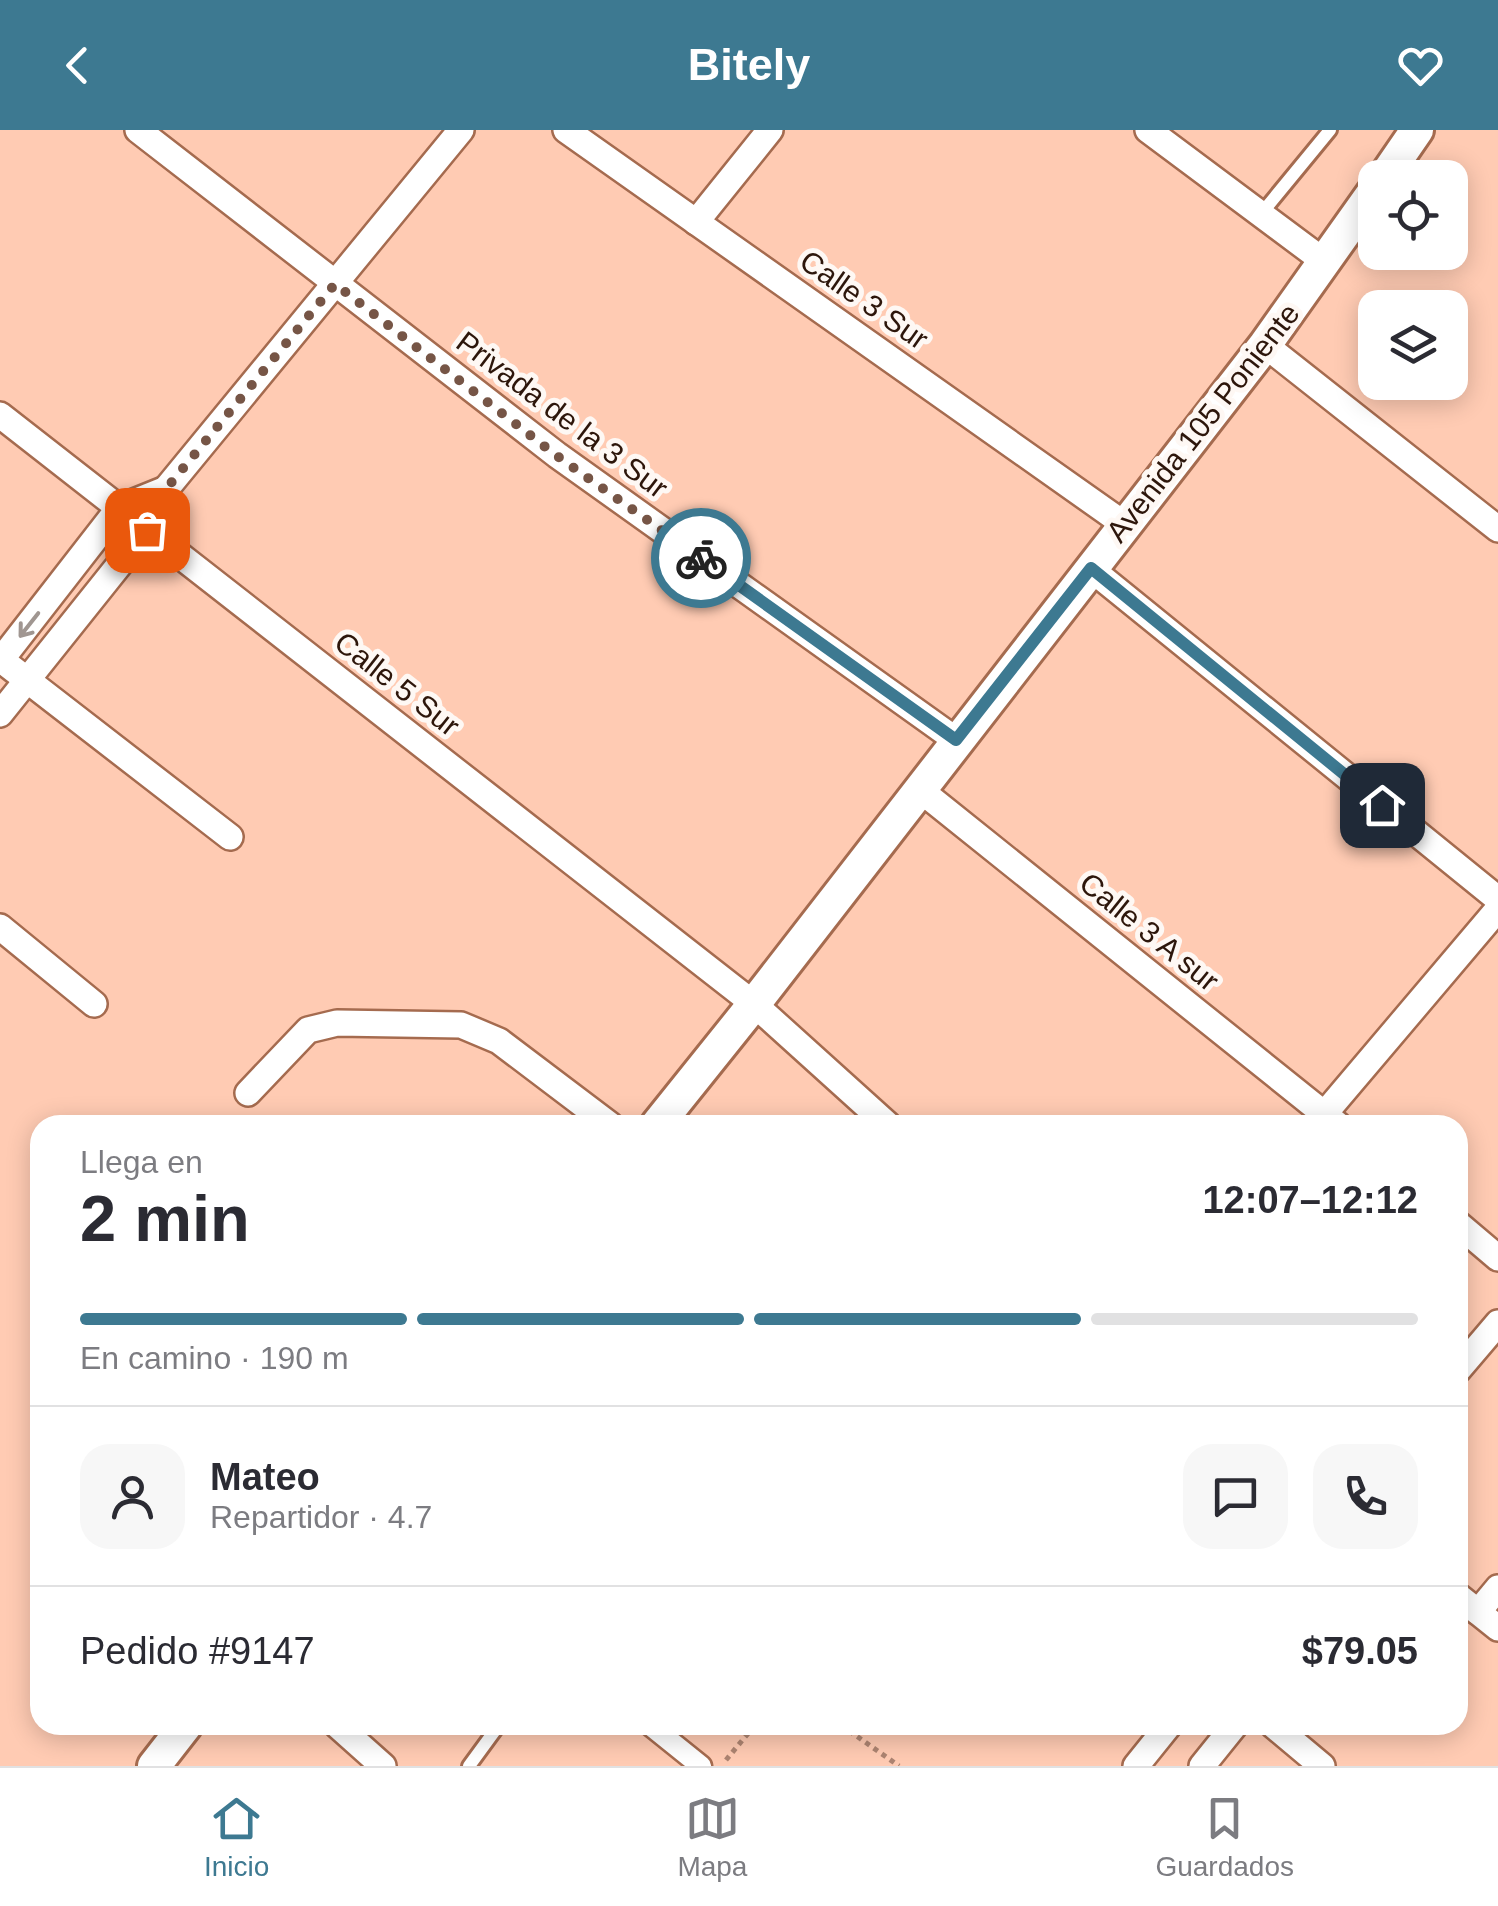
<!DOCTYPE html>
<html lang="es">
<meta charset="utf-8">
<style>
:root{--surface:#fff;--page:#f7f7f7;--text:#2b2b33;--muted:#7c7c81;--line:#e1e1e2;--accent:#3d7991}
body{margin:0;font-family:Helvetica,sans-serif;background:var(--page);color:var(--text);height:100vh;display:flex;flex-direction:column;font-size:38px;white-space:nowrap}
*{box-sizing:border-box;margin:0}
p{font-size:32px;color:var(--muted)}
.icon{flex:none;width:55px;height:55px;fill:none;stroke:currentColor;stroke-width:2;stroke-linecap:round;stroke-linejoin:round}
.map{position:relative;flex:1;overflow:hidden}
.drawer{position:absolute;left:30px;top:985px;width:1438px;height:620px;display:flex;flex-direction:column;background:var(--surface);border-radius:30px;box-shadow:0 5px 25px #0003}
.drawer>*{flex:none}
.tools{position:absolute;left:1358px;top:30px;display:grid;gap:20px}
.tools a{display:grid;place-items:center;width:110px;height:110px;border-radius:20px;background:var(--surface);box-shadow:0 5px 25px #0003;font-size:50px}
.pin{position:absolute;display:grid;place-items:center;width:85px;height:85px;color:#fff;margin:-42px;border-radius:20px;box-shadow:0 5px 15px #0006}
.courier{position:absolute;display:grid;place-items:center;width:100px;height:100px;margin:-50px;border:8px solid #3d7991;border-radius:50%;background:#fff;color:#222;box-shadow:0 2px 12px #0007}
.head em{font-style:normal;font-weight:700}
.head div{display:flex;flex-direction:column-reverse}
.head{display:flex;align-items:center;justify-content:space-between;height:170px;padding:0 50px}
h1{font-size:65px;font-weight:700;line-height:75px}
.bar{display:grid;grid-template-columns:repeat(4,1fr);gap:15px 10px;align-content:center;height:120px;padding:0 50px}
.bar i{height:12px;border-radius:8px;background:var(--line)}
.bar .selected{background:var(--accent)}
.bar p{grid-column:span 4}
.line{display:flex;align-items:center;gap:25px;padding:0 50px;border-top:2px solid var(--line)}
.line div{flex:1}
.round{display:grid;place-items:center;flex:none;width:105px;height:105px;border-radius:30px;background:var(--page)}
header{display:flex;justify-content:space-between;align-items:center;height:130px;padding:0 50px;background:var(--accent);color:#fff;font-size:45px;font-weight:700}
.dock{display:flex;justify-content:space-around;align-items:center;height:140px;border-top:2px solid var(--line);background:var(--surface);font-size:28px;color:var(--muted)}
.dock a{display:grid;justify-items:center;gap:5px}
.dock .selected{color:var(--accent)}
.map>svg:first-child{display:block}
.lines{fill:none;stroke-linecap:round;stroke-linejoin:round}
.service-casing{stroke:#a56b4f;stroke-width:18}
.pedestrian-casing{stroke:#a56b4f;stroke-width:25}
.minor-casing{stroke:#a56b4f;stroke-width:30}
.tertiary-casing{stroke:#a56b4f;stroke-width:38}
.path{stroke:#ad8471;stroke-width:5;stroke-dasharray:5 5;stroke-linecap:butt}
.service{stroke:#fff;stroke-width:12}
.pedestrian{stroke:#fff;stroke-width:20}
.minor{stroke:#fff;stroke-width:25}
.tertiary{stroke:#fff;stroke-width:32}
.oneway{stroke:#a09691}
.done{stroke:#765546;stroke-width:10;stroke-dasharray:0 18}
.route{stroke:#3d7991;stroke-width:12}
.labels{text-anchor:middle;stroke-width:10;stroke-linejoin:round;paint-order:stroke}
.street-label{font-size:30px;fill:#2d160b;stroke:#fef8f4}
</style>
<header><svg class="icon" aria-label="back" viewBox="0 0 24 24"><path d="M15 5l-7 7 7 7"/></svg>Bitely<svg class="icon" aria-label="heart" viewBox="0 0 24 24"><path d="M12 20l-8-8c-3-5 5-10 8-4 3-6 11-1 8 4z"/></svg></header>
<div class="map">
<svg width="1498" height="1636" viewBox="0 0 1498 1636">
<rect width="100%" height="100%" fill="#ffcbb3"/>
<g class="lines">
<defs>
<g id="service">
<polyline points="1261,84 1330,0"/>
<polyline points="469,1636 499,1595"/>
</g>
<polyline id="pedestrian" points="650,1595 701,1636"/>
<g id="minor">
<polyline points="138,0 557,325 956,610"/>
<polyline points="566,0 1124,394"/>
<polyline points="1148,0 1325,132"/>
<polyline points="696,92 770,0"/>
<polyline points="1265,215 1498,399"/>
<polyline points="0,285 754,874 888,995"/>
<polyline points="1091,439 1498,769"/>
<polyline points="0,529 230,707"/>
<polyline points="0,531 119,378 166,359"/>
<polyline points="0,584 147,400 166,359 461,0"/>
<polyline points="919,659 1338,995"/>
<polyline points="0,797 94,874"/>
<polyline points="248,963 308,900 337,893 461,895 499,911 610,995"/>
<polyline points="1315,995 1498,779"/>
<polyline points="1458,1094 1498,1128"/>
<polyline points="1458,1240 1498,1193"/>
<polyline points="1458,1466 1498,1498"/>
<polyline points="1478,1482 1498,1458"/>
<polyline points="337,1595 383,1636"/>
<polyline points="1273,1595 1322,1636"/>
<polyline points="1136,1636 1169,1595"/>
<polyline points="1202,1636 1235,1595"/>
</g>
<g id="tertiary">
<polyline points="1384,48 1417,0"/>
<polyline points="657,995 754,874 1265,215 1375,60"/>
<polyline points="154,1636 186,1595"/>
</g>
</defs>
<use href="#service" class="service-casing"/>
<use href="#pedestrian" class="pedestrian-casing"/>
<use href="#minor" class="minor-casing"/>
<use href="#tertiary" class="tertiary-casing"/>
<g class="path">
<polyline points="841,1595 899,1636"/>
<polyline points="726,1630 755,1595"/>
</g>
<use href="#service" class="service"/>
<use href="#pedestrian" class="pedestrian"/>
<use href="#minor" class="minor"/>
<use href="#tertiary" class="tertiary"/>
</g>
<defs><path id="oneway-shaft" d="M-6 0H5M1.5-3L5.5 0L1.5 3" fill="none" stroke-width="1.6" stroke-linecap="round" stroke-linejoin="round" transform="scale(2.5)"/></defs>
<use class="oneway" href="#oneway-shaft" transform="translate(29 495) rotate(128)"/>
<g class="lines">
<polyline class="done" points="147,400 166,359 335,154 557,326 701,428"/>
<polyline class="route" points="701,428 956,610 1091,438 1382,675"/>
</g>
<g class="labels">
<g class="street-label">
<text transform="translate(864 170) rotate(35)" y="10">Calle 3 Sur</text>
<text transform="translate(562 285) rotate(37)" y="10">Privada de la 3 Sur</text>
<text transform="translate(1203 293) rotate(-52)" y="10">Avenida 105 Poniente</text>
<text transform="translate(397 554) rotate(38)" y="10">Calle 5 Sur</text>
<text transform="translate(1149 802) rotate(39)" y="10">Calle 3 A sur</text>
</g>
</g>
</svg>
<div class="tools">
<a><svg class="icon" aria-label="locate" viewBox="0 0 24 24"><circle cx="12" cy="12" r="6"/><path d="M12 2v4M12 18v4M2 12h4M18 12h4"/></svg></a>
<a><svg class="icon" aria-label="layers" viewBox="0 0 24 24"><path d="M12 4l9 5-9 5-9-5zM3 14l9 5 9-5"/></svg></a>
</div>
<div class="pin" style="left:147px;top:400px;background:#ea580c"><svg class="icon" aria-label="bag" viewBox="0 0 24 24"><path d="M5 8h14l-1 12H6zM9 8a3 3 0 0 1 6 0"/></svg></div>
<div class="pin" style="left:1382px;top:675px;background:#1f2937"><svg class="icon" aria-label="home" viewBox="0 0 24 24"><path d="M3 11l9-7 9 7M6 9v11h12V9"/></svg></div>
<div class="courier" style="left:701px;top:428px"><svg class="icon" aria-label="bike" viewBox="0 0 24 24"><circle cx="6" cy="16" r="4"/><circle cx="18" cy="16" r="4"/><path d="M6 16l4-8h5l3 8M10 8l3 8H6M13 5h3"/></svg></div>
<section class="drawer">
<div class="head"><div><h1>2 min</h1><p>Llega en</p></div><em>12:07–12:12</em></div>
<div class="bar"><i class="selected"></i><i class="selected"></i><i class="selected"></i><i></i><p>En camino · 190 m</p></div>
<div class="line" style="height:180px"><a class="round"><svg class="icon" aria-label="person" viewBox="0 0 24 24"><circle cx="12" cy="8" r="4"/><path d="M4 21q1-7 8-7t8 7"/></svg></a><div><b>Mateo</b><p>Repartidor · 4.7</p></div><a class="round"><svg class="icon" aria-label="chat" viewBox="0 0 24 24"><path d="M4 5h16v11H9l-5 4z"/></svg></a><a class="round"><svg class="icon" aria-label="phone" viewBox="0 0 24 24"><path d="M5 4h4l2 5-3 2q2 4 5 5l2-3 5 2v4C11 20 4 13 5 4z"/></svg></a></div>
<div class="line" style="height:130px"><div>Pedido #9147</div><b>$79.05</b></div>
</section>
</div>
<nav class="dock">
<a class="selected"><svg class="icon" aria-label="home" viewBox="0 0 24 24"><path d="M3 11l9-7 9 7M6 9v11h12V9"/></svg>Inicio</a>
<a><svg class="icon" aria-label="map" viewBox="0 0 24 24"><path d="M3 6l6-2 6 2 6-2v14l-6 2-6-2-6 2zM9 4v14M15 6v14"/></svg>Mapa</a>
<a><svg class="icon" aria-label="saved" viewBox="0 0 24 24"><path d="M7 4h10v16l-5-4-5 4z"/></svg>Guardados</a>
</nav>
